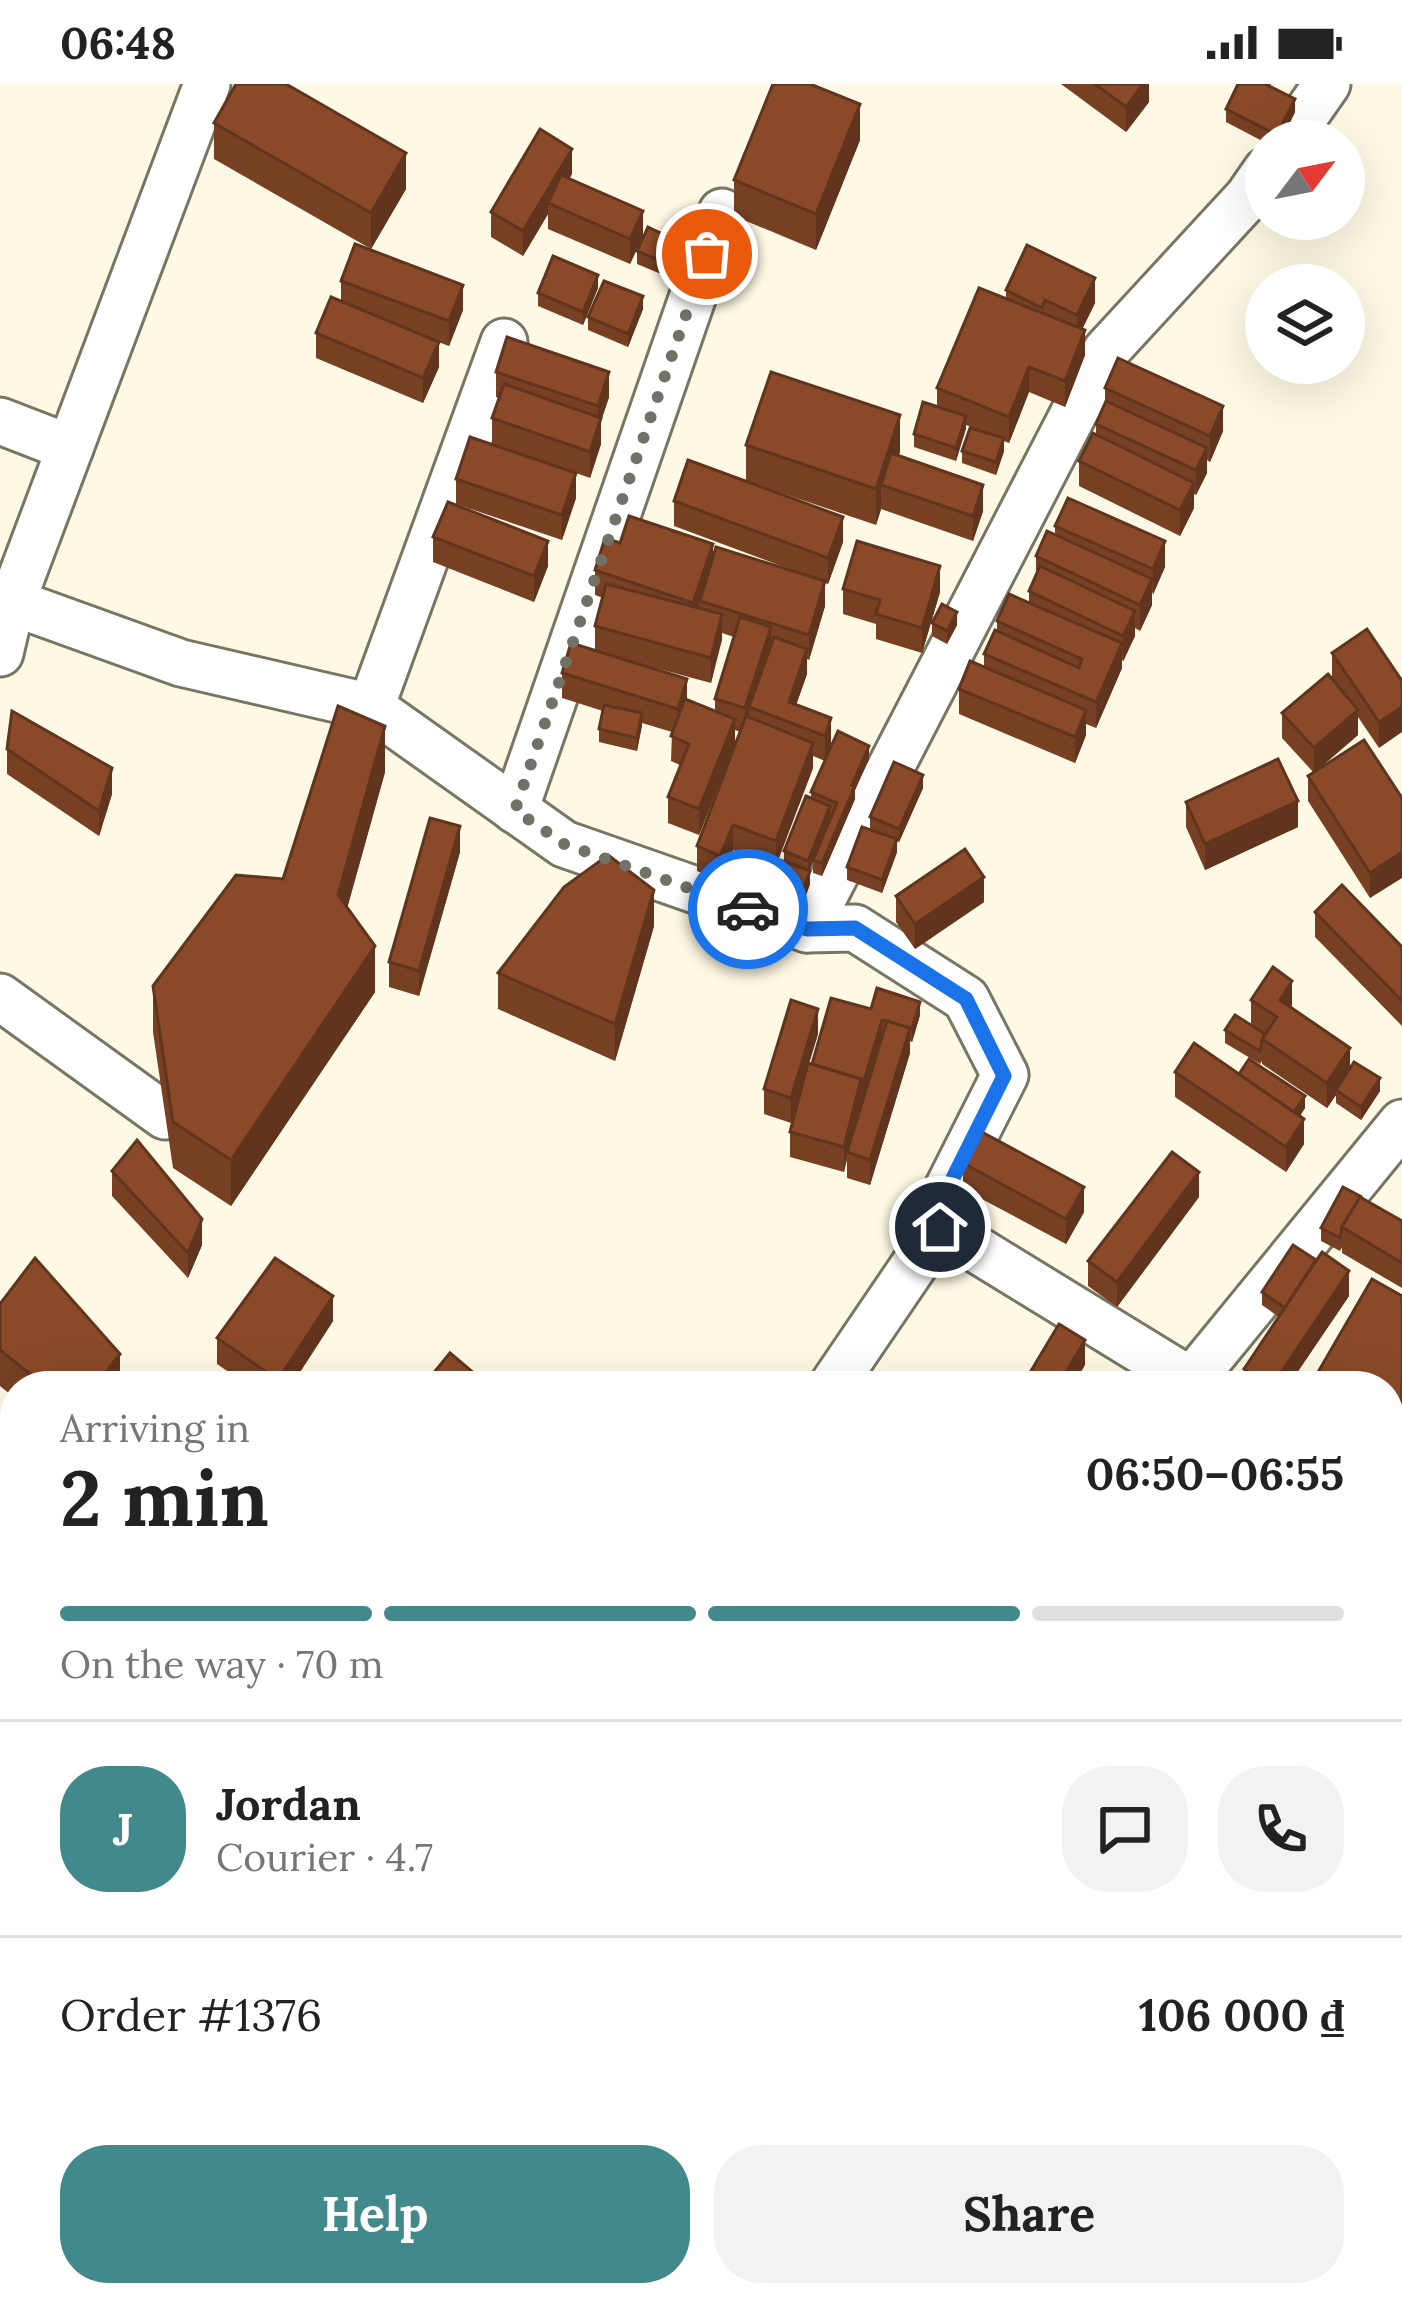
<!DOCTYPE html>
<meta charset="utf-8">
<style>
:root{--surface:#fff;--page:#f2f2f2;--text:#222;--muted:#767676;--line:#e0e0e0;--accent:#41898a}
body{margin:0;font-family:Lora,serif;background:var(--page);color:var(--text);height:100vh;display:flex;flex-direction:column;font-size:45px;white-space:nowrap}
*{box-sizing:border-box;margin:0}
p{font-size:39px;color:var(--muted)}
.icon{flex:none;width:66px;height:66px;fill:none;stroke:currentColor;stroke-width:2;stroke-linecap:round;stroke-linejoin:round}
.map{position:relative;flex:1;overflow:hidden}
.side{position:absolute;left:0px;top:1287px;width:1404px;height:936px;display:flex;flex-direction:column;background:var(--surface);border-radius:48px 48px 0 0;box-shadow:0 12px 48px #0002}
.side>*{flex:none}
.needle{width:78px;rotate:58deg}
.tools{position:absolute;left:1245px;top:36px;display:grid;gap:24px}
.tools a{display:grid;place-items:center;width:120px;height:120px;border-radius:50%;background:var(--surface);box-shadow:0 12px 48px #0002;font-size:60px}
.pin{position:absolute;display:grid;place-items:center;width:102px;height:102px;color:#fff;margin:-51px;border:6px solid #fff;border-radius:50%;box-shadow:0 3px 12px #0007}
.courier{position:absolute;display:grid;place-items:center;width:120px;height:120px;margin:-60px;border:9px solid #1a73e8;border-radius:50%;background:#fff;color:#222;box-shadow:0 3px 15px #0007}
.overview em{font-style:normal;font-weight:700}
.overview div{display:flex;flex-direction:column-reverse}
.overview{display:flex;align-items:center;justify-content:space-between;height:204px;padding:0 60px}
h1{font-size:78px;font-weight:700;line-height:90px}
.bar{display:grid;grid-template-columns:repeat(4,1fr);gap:18px 12px;align-content:center;height:144px;padding:0 60px}
.bar i{height:15px;border-radius:9px;background:var(--line)}
.bar .on{background:var(--accent)}
.bar p{grid-column:span 4}
.line{display:flex;align-items:center;gap:30px;padding:0 60px;border-top:3px solid var(--line)}
.line div{flex:1}
.round{display:grid;place-items:center;flex:none;width:126px;height:126px;border-radius:48px;background:var(--page)}
.action{display:flex;gap:24px;margin-top:auto;padding:24px 60px}
.action a{flex:1;height:138px;border-radius:48px;background:var(--accent);color:#fff;font-size:48px;font-weight:700;line-height:138px;text-align:center}
.action a+a{background:var(--page);color:var(--text)}
.status{display:flex;justify-content:space-between;align-items:center;height:84px;padding:0 60px;background:var(--surface);direction:ltr}
.status svg{height:33px;fill:currentColor}
.map>svg:first-child{display:block}
.lines{fill:none;stroke-linecap:round;stroke-linejoin:round}
.minor-casing{stroke:#797563;stroke-width:51}
.tertiary-casing{stroke:#797563;stroke-width:63}
.minor{stroke:#fff;stroke-width:45}
.tertiary{stroke:#fff;stroke-width:57}
.wall{fill:#774023;fill-rule:evenodd}
.shaded-wall{fill:#61341d}
.building{fill:#8a4a29;stroke:#61341d;stroke-width:3}
.done{stroke:#737165;stroke-width:12;stroke-dasharray:0 21.6}
.route{stroke:#1a73e8;stroke-width:15}
</style>
<div class="status"><b>06:48</b><svg viewBox="0 0 49 12"><path d="M0 12V9h3v3zM5 12V6h3v6zM10 12V3h3v9zM15 12V0h3v12zM26 1h20v11H26zM47 4h2v5h-2z"/></svg></div>
<div class="map">
<svg width="1402" height="2223" viewBox="0 0 1402 2223">
<rect width="100%" height="100%" fill="#fdf9e4"/>
<g class="lines">
<defs>
<g id="minor">
<polyline points="1287,57 1327,0"/>
<polyline points="0,337 70,364"/>
<polyline points="12,518 181,579 371,623 564,760 807,845 855,844 966,915 1005,991 946,1108 940,1143 832,1302"/>
<polyline points="0,569 12,518 207,0"/>
<polyline points="371,623 504,258"/>
<polyline points="515,726 722,128"/>
<polyline points="807,845 1106,267 1248,113 1266,87"/>
<polyline points="0,913 165,1032"/>
<polyline points="940,1143 1191,1297 1402,1039"/>
<polyline points="0,2088 15,2078"/>
</g>
<g id="tertiary">
<polyline points="0,1734 15,1740"/>
<polyline points="1076,2208 1109,2223"/>
</g>
</defs>
<use href="#minor" class="minor-casing"/>
<use href="#tertiary" class="tertiary-casing"/>
<use href="#minor" class="minor"/>
<use href="#tertiary" class="tertiary"/>
</g>
<g class="wall">
<polygon points="1061,0 1149,0 1149,18 1126,48"/>
<polygon points="1238,0 1271,0 1270,2 1295,28 1281,57 1266,57 1266,59 1226,38 1226,25"/>
<polygon points="214,39 406,105 371,165 214,75"/>
<polygon points="860,56 816,166 734,132 734,96"/>
<polygon points="572,90 569,95 643,152 630,180 548,145 548,130 523,172 491,153 491,128"/>
<polygon points="637,167 671,167 661,190 637,180"/>
<polygon points="341,197 463,226 449,262 433,256 439,283 423,319 316,274 316,249 341,217"/>
<polygon points="598,204 583,241 538,222 538,209"/>
<polygon points="1006,206 1095,219 1082,245 1085,271 1065,323 1029,308 1009,359 1004,357 1004,367 996,391 962,379 962,367 978,346 966,341 956,377 914,363 914,350 937,322 937,304 1006,215"/>
<polygon points="643,225 628,263 588,246 588,233"/>
<polygon points="496,288 609,313 601,337 601,360 590,394 576,389 576,414 562,456 456,420 456,395 492,359 492,334 499,314 496,313"/>
<polygon points="1105,304 1223,347 1210,378 1207,376 1207,389 1196,411 1194,410 1194,424 1180,452 1079,402 1079,377 1096,351 1096,340 1105,321"/>
<polygon points="746,361 900,368 898,372 983,427 973,457 881,425 876,441 746,397"/>
<path d="M 674,417 L 843,458 L 828,500 L 825,499 L 825,522 L 809,576 L 807,575 L 807,590 L 796,621 L 831,659 L 825,676 L 869,675 L 855,706 L 855,715 L 822,792 L 813,789 L 813,777 L 809,787 L 810,800 L 802,822 L 766,809 L 766,796 L 771,781 L 733,766 L 720,797 L 697,787 L 697,762 L 740,648 L 735,646 L 735,660 L 699,751 L 668,739 L 668,713 L 680,681 L 671,677 L 672,648 L 642,639 L 637,667 L 599,658 L 599,645 L 603,627 L 562,614 L 562,589 L 595,566 L 595,542 L 603,514 L 595,511 L 595,486 L 620,459 L 800,489 L 674,442 ZM 722,549 L 734,553 L 715,615 L 715,627 L 687,616 L 633,578 L 711,599 ZM 813,672 L 825,677 L 811,708 L 811,714 L 784,767 L 784,777 L 778,775 L 813,684 Z"/>
<polygon points="1055,442 1165,483 1152,510 1152,521 1140,547 1135,544 1135,552 1122,577 1122,584 1096,644 1086,640 1086,651 1075,679 959,630 959,605 984,583 984,570 997,547 997,537 1029,518 1029,507 1036,490 1036,472 1055,450"/>
<polygon points="433,453 548,482 534,518 433,478"/>
<polygon points="843,505 940,508 922,569 876,555 876,540 843,530"/>
<polygon points="932,539 957,541 947,560 932,552"/>
<polygon points="1332,569 1402,597 1379,664 1358,633 1358,651 1316,687 1402,714 1370,814 1308,717 1308,692 1314,689 1282,654 1282,629 1332,594"/>
<polygon points="7,665 112,710 99,752 7,690"/>
<polygon points="385,688 347,824 375,908 231,1122 173,1084 153,948 153,902 283,795"/>
<polygon points="923,704 899,758 897,757 897,768 882,809 847,796 847,783 870,745 870,733"/>
<polygon points="1186,718 1298,743 1205,786 1186,743"/>
<polygon points="460,768 419,912 389,903 389,878"/>
<polygon points="896,812 984,818 915,865 896,838"/>
<polygon points="1315,828 1402,863 1402,942 1315,853"/>
<polygon points="654,842 615,977 498,925 498,889"/>
<polygon points="1251,916 1292,922 1291,924 1350,984 1380,1007 1361,1036 1336,1019 1336,1011 1327,1024 1262,980 1262,977 1260,980 1225,959 1225,946 1251,941"/>
<polygon points="871,925 920,931 912,958 910,957 910,969 870,1101 847,1094 847,1076 844,1088 790,1073 790,1048 802,1002 791,1039 764,1030 764,1005 818,950 809,979 812,980"/>
<polygon points="1175,988 1239,990 1305,1024 1300,1032 1304,1060 1286,1088 1175,1013"/>
<polygon points="963,1079 1084,1128 1066,1160 963,1105"/>
<polygon points="112,1087 202,1161 188,1194 112,1112"/>
<polygon points="1199,1113 1117,1223 1088,1202 1088,1177"/>
<polygon points="1402,1137 1402,1204 1342,1169 1342,1163 1340,1167 1321,1157 1321,1144"/>
<polygon points="1316,1176 1349,1212 1288,1302 1244,1302 1244,1285 1279,1233 1262,1221 1262,1208"/>
<polygon points="1402,1212 1402,1511 1389,1504 1389,1302"/>
<polygon points="0,1220 120,1302 15,1302 15,1314 0,1302"/>
<polygon points="333,1237 291,1302 249,1302 217,1280 217,1254"/>
<polygon points="1389,1951 1402,1958 1402,2195 1391,2220 1384,2217 1384,2223 1253,2223 1253,2208 1389,2208"/>
<polygon points="466,2208 595,2208 572,2223 466,2223"/>
</g>
<g class="shaded-wall">
<polygon points="1143,0 1149,0 1149,18 1126,48 1126,23"/>
<polygon points="1295,15 1295,28 1281,57 1277,57 1277,51"/>
<polygon points="860,20 860,56 816,166 816,130"/>
<polygon points="572,65 572,90 553,121 548,119 548,130 523,172 523,147"/>
<polygon points="406,69 406,105 371,165 371,129"/>
<polygon points="643,127 643,152 630,180 630,155"/>
<polygon points="671,154 671,167 661,190 661,177"/>
<polygon points="598,191 598,204 583,241 583,228"/>
<polygon points="1095,194 1095,219 1077,256 1077,231"/>
<polygon points="463,201 463,226 449,262 449,237"/>
<polygon points="643,212 643,225 628,263 628,250"/>
<polygon points="1085,246 1085,271 1065,323 1065,297"/>
<polygon points="439,258 439,283 423,319 423,294"/>
<polygon points="1029,283 1029,308 1009,359 1009,333"/>
<polygon points="609,288 609,313 601,337 601,360 590,394 590,368 598,344 598,322"/>
<polygon points="1223,322 1223,347 1210,378 1210,352"/>
<polygon points="900,331 900,368 888,403 881,401 881,425 876,441 876,405"/>
<polygon points="966,332 966,345 956,377 956,364"/>
<polygon points="1004,354 1004,367 996,391 996,378"/>
<polygon points="1207,364 1207,389 1196,411 1196,386"/>
<polygon points="576,389 576,414 562,456 562,431"/>
<polygon points="1194,399 1194,424 1180,452 1180,426"/>
<polygon points="983,401 983,427 973,457 973,432"/>
<polygon points="843,433 843,458 828,500 828,474"/>
<polygon points="548,457 548,482 534,518 534,492"/>
<polygon points="1165,457 1165,483 1153,511 1153,485"/>
<polygon points="713,460 713,485 700,517 693,544 693,519"/>
<polygon points="940,482 940,508 922,569 922,544"/>
<polygon points="1152,495 1152,521 1140,547 1140,521"/>
<polygon points="825,497 825,522 809,576 809,551"/>
<polygon points="1135,527 1135,552 1123,578 1123,552"/>
<polygon points="957,528 957,541 947,560 947,547"/>
<polygon points="722,530 722,556 711,599 711,574"/>
<polygon points="771,543 771,568 749,623 749,638 745,650 745,624"/>
<polygon points="1122,559 1122,584 1096,644 1096,618"/>
<polygon points="807,565 807,590 790,638 789,618"/>
<polygon points="687,595 687,620 678,650 678,625"/>
<polygon points="1402,623 1402,648 1379,664 1379,638"/>
<polygon points="1086,626 1086,651 1075,679 1075,653"/>
<polygon points="1358,626 1358,651 1314,689 1314,664"/>
<polygon points="642,629 642,642 637,667 637,654"/>
<polygon points="831,634 831,659 825,677 825,652"/>
<polygon points="735,635 735,660 699,751 699,725"/>
<polygon points="385,642 385,688 338,857 338,811"/>
<polygon points="813,659 813,684 776,782 776,757"/>
<polygon points="869,662 869,675 855,706 855,715 822,792 822,779 852,701"/>
<polygon points="112,684 112,710 99,752 99,727"/>
<polygon points="923,691 923,704 899,758 899,745"/>
<polygon points="1298,717 1298,743 1205,786 1205,760"/>
<polygon points="830,722 830,735 808,790 808,777"/>
<polygon points="733,741 733,766 720,797 720,772"/>
<polygon points="460,742 460,768 419,912 419,887"/>
<polygon points="897,755 897,768 882,809 882,796"/>
<polygon points="1402,768 1402,794 1370,814 1370,789"/>
<polygon points="810,787 810,800 802,822 802,809"/>
<polygon points="984,793 984,818 915,865 915,840"/>
<polygon points="654,806 654,842 615,977 615,940"/>
<polygon points="375,862 375,908 231,1122 231,1076"/>
<polygon points="1292,897 1292,922 1280,941 1280,916"/>
<polygon points="920,918 920,931 912,958 912,945"/>
<polygon points="818,925 818,950 791,1039 791,1014"/>
<polygon points="882,936 882,949 847,1068 844,1088 844,1063 861,995"/>
<polygon points="910,944 910,969 870,1101 870,1076"/>
<polygon points="1350,964 1350,990 1336,1006 1336,1011 1327,1024 1327,999"/>
<polygon points="1380,994 1380,1007 1361,1036 1361,1023"/>
<polygon points="1305,1012 1305,1024 1292,1043 1292,1030"/>
<polygon points="1304,1035 1304,1060 1286,1088 1286,1063"/>
<polygon points="1199,1088 1199,1113 1117,1223 1117,1198"/>
<polygon points="1084,1103 1084,1128 1066,1160 1066,1135"/>
<polygon points="202,1135 202,1161 188,1194 188,1169"/>
<polygon points="1349,1187 1349,1212 1288,1302 1272,1302"/>
<polygon points="333,1212 333,1237 291,1302 278,1302 278,1296"/>
<polygon points="1085,1256 1085,1281 1073,1302 1058,1302"/>
<polygon points="120,1270 120,1302 95,1302"/>
<polygon points="3,1458 3,1483 0,1485 0,1460"/>
<polygon points="1402,1643 1402,1668 1389,1690 1389,1665"/>
<polygon points="15,1864 15,1900 0,1910 0,1873"/>
<polygon points="1402,2169 1402,2195 1391,2220 1391,2194"/>
<polygon points="552,2208 595,2208 572,2223 552,2223"/>
<polygon points="1285,2208 1298,2208 1288,2218 1288,2223 1282,2223 1282,2215"/>
<polygon points="1382,2208 1384,2208 1384,2223 1372,2223"/>
</g>
<g class="building">
<polygon points="236,0 286,0 406,69 371,129 214,39"/>
<polygon points="773,0 810,0 860,20 816,130 734,96"/>
<polygon points="1095,0 1143,0 1126,23"/>
<polygon points="1238,0 1265,0 1295,15 1277,51 1226,25"/>
<polygon points="540,45 572,65 523,147 491,128"/>
<polygon points="561,91 643,127 630,155 548,119"/>
<polygon points="648,143 671,154 661,177 637,167"/>
<polygon points="355,160 463,201 449,237 341,197"/>
<polygon points="1027,161 1095,194 1077,231 1045,216 1042,224 1006,206"/>
<polygon points="553,172 598,191 583,228 538,209"/>
<polygon points="604,197 643,212 628,250 588,233"/>
<polygon points="979,204 1085,246 1065,297 1029,283 1009,333 937,304"/>
<polygon points="331,213 439,258 423,294 316,249"/>
<polygon points="507,253 609,288 598,322 496,288"/>
<polygon points="1118,274 1223,322 1210,352 1105,304"/>
<polygon points="771,288 900,331 876,405 746,361"/>
<polygon points="504,300 601,334 590,368 492,334"/>
<polygon points="1106,317 1207,364 1196,386 1096,340"/>
<polygon points="923,318 966,332 956,364 914,350"/>
<polygon points="970,344 1004,354 996,378 962,367"/>
<polygon points="1093,349 1194,399 1180,426 1079,377"/>
<polygon points="470,353 576,389 562,431 456,395"/>
<polygon points="891,369 983,401 973,432 881,401"/>
<polygon points="688,376 843,433 828,474 674,417"/>
<polygon points="1068,414 1165,457 1153,485 1055,442"/>
<polygon points="448,418 548,457 534,492 433,453"/>
<polygon points="629,432 713,460 693,519 595,486 605,454 620,459"/>
<polygon points="1047,447 1152,495 1140,521 1036,472"/>
<polygon points="857,457 940,482 922,544 876,530 880,516 843,505"/>
<polygon points="716,463 825,497 809,551 700,517"/>
<polygon points="1040,482 1135,527 1123,552 1029,507"/>
<polygon points="606,500 722,530 711,574 595,542"/>
<polygon points="1009,510 1122,559 1096,618 984,570 995,546 1079,584 1082,575 997,537"/>
<polygon points="942,520 957,528 947,547 932,539"/>
<polygon points="740,533 771,543 745,624 715,615"/>
<polygon points="1367,545 1402,597 1402,623 1379,638 1332,569"/>
<polygon points="774,553 807,565 789,618 831,634 825,652 749,623"/>
<polygon points="571,559 687,595 678,625 562,589"/>
<polygon points="970,577 1086,626 1075,653 959,605"/>
<polygon points="1328,590 1358,626 1314,664 1282,629"/>
<polygon points="685,615 735,635 699,725 668,713 689,660 671,652"/>
<polygon points="604,621 642,629 637,654 599,645"/>
<polygon points="338,622 385,642 338,811 375,862 231,1076 173,1038 153,902 236,791 283,795"/>
<polygon points="12,627 112,684 99,727 7,665"/>
<polygon points="746,632 813,659 776,757 733,741 720,772 697,762"/>
<polygon points="838,647 869,662 852,701 855,702 822,779 813,776 837,719 811,708"/>
<polygon points="1364,656 1402,714 1402,768 1370,789 1308,692"/>
<polygon points="1278,675 1298,717 1205,760 1186,718"/>
<polygon points="894,678 923,691 899,745 870,733"/>
<polygon points="806,712 830,722 808,777 784,767"/>
<polygon points="430,734 460,742 419,887 389,878"/>
<polygon points="862,743 897,755 882,796 847,783"/>
<polygon points="965,765 984,793 915,840 896,812"/>
<polygon points="608,771 654,806 615,940 498,889 564,803"/>
<polygon points="774,774 810,787 802,809 766,796"/>
<polygon points="1342,801 1402,863 1402,917 1315,828"/>
<polygon points="1273,883 1292,897 1280,916 1350,964 1327,999 1262,955 1277,933 1251,916"/>
<polygon points="877,904 920,918 912,945 882,936 861,1007 861,995 812,980 831,914 871,925"/>
<polygon points="791,916 818,925 791,1014 764,1005"/>
<polygon points="1235,931 1265,950 1262,955 1260,967 1225,946"/>
<polygon points="887,937 910,944 870,1076 847,1068"/>
<polygon points="1194,959 1304,1035 1286,1063 1175,988"/>
<polygon points="1249,975 1305,1012 1294,1028 1239,990"/>
<polygon points="1354,978 1380,994 1361,1023 1336,1006"/>
<polygon points="808,979 861,995 844,1063 790,1048"/>
<polygon points="980,1047 1084,1103 1066,1135 963,1079"/>
<polygon points="137,1056 202,1135 188,1169 112,1087"/>
<polygon points="1172,1068 1199,1088 1117,1198 1088,1177"/>
<polygon points="1343,1103 1362,1113 1360,1113 1342,1143 1340,1154 1321,1144"/>
<polygon points="1360,1113 1402,1137 1402,1179 1342,1143"/>
<polygon points="1293,1161 1316,1176 1285,1224 1262,1208"/>
<polygon points="1322,1168 1349,1187 1272,1302 1270,1302 1244,1285"/>
<polygon points="35,1174 120,1270 95,1302 45,1302 0,1266 0,1220"/>
<polygon points="275,1174 333,1212 278,1296 217,1254"/>
<polygon points="1372,1195 1402,1212 1402,1436 1389,1428 1389,1302 1310,1302"/>
<polygon points="1059,1240 1085,1256 1058,1302 1022,1302"/>
<polygon points="450,1269 489,1302 423,1302"/>
<polygon points="1389,1438 1402,1445 1402,1486 1389,1478"/>
<polygon points="1402,1594 1402,1643 1389,1665 1389,1615"/>
<polygon points="0,1810 5,1819 15,1812 15,1864 0,1873"/>
<polygon points="1389,1951 1402,1958 1402,2030 1389,2023"/>
<polygon points="1389,2048 1402,2054 1402,2169 1391,2194 1389,2194"/>
<polygon points="466,2208 557,2208 566,2223 474,2223"/>
<polygon points="1268,2208 1285,2208 1282,2215"/>
<polygon points="1294,2208 1382,2208 1372,2223 1295,2223 1288,2218"/>
</g>
<g class="lines">
<polyline class="done" points="707,170 515,726 564,760 748,825"/>
<polyline class="route" points="748,825 807,845 855,844 966,915 1004,992 946,1108 940,1143"/>
</g>
</svg>
<div class="tools">
<a><svg class="needle" viewBox="-14 -14 28 28"><path d="M0-13l5 13h-10z" fill="#e53935"/><path d="M0 13l5-13h-10z" fill="#767676"/></svg></a>
<a><svg class="icon" aria-label="layers" viewBox="0 0 24 24"><path d="M12 4l9 5-9 5-9-5zM3 14l9 5 9-5"/></svg></a>
</div>
<div class="pin" style="left:707px;top:170px;background:#ea580c"><svg class="icon" aria-label="bag" viewBox="0 0 24 24"><path d="M5 8h14l-1 12H6zM9 8a3 3 0 0 1 6 0"/></svg></div>
<div class="pin" style="left:940px;top:1143px;background:#1f2937"><svg class="icon" aria-label="home" viewBox="0 0 24 24"><path d="M3 11l9-7 9 7M6 9v11h12V9"/></svg></div>
<div class="courier" style="left:748px;top:825px"><svg class="icon" aria-label="car" viewBox="0 0 24 24"><path d="M5 17H2v-5l4-1 3-4h7l3 4 3 1v5h-3M9 17h6M6 11h13"/><circle cx="7" cy="17" r="2"/><circle cx="17" cy="17" r="2"/></svg></div>
<section class="side">
<div class="overview"><div><h1>2 min</h1><p>Arriving in</p></div><em>06:50–06:55</em></div>
<div class="bar"><i class="on"></i><i class="on"></i><i class="on"></i><i></i><p>On the way · 70 m</p></div>
<div class="line" style="height:216px"><b class="round" style="background:var(--accent);color:#fff">J</b><div><b>Jordan</b><p>Courier · 4.7</p></div><a class="round"><svg class="icon" aria-label="chat" viewBox="0 0 24 24"><path d="M4 5h16v11H9l-5 4z"/></svg></a><a class="round"><svg class="icon" aria-label="phone" viewBox="0 0 24 24"><path d="M5 4h4l2 5-3 2q2 4 5 5l2-3 5 2v4C11 20 4 13 5 4z"/></svg></a></div>
<div class="line" style="height:156px"><div>Order #1376</div><b>106 000 ₫</b></div>
<div class="action"><a>Help</a><a>Share</a></div>
</section>
</div>
